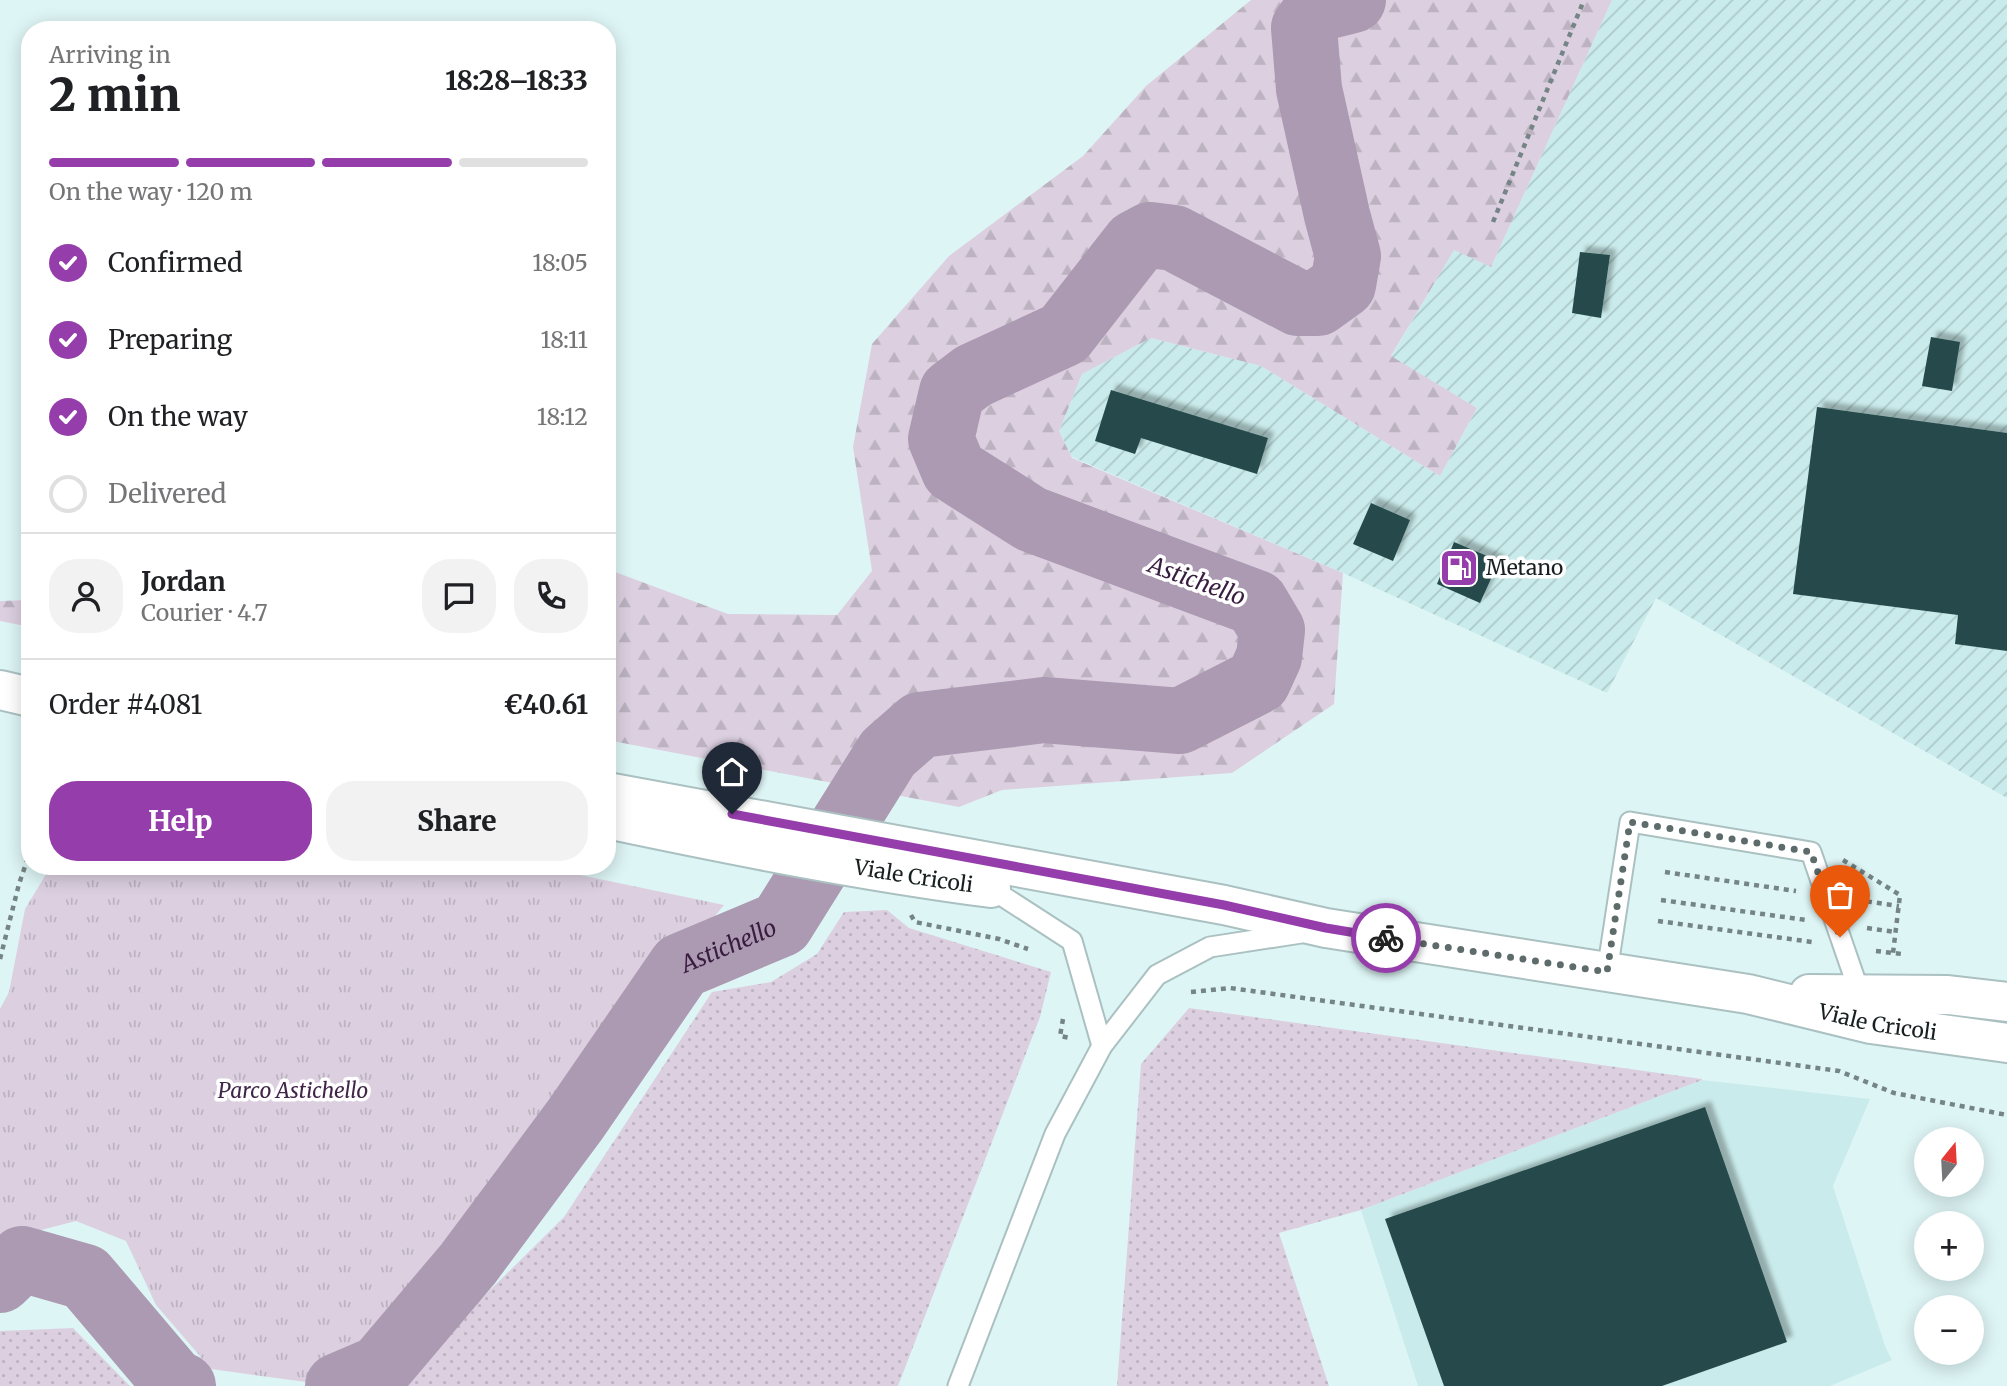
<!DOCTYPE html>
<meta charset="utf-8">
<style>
:root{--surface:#fff;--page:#f2f2f2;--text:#202124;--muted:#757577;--line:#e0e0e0;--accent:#953eab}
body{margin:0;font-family:Merriweather,serif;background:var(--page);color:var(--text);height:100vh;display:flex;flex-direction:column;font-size:26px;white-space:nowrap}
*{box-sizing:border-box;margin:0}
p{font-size:23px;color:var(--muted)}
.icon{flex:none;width:38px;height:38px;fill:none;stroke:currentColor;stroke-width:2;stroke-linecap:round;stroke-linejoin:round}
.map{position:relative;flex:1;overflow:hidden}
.side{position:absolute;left:21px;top:21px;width:595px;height:854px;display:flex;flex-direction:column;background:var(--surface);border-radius:28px;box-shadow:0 4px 18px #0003}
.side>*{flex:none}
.needle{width:46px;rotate:18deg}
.controls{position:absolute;left:1914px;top:1127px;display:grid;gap:14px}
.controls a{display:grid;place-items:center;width:70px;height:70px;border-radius:50%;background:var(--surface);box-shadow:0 4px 18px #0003;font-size:35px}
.pin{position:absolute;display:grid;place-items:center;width:60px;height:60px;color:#fff;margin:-72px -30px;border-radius:50% 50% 50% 0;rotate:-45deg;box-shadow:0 0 7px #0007}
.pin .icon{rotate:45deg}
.courier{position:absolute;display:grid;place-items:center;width:70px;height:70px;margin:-35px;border:5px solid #953eab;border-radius:50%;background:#fff;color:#222;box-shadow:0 2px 9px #0007}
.headline em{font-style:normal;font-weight:800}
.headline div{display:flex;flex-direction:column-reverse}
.headline{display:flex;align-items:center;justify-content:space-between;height:119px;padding:0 28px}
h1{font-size:46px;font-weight:800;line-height:52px}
.bar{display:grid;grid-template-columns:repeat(4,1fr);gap:10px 7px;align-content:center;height:84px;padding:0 28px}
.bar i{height:9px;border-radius:5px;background:var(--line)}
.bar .active{background:var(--accent)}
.bar p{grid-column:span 4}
.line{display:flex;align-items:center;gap:18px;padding:0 28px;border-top:2px solid var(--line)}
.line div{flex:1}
.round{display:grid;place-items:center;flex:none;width:74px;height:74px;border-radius:28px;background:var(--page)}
ol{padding:0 28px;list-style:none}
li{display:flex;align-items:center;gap:21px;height:77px}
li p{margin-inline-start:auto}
li .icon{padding:7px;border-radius:50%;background:var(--accent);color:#fff;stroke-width:4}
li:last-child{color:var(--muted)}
li i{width:38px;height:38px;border:4px solid var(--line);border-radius:50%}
.button{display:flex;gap:14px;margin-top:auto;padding:14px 28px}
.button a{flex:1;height:80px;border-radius:28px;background:var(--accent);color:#fff;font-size:28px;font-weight:800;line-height:80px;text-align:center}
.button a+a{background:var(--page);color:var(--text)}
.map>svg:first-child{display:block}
.built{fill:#caebeb}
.industrial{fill:url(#industrial-furrows)}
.grass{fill:url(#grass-dots)}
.forest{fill:url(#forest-firs)}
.park{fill:url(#park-tufts)}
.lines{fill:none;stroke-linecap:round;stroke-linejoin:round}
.river{stroke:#ac99b2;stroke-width:66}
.building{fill:#264a4b;filter:url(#shadow)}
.lane-casing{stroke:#abc1c1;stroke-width:23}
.primary-casing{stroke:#abc1c1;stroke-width:42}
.path{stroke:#758484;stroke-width:4.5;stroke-dasharray:5 5;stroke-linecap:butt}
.lane{stroke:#fff;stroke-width:19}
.primary{stroke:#fff;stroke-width:38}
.done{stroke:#5d6b6b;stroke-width:7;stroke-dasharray:0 12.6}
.route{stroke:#953eab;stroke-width:9}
.labels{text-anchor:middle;stroke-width:7;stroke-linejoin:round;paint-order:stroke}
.poi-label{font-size:21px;fill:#182020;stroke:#fff;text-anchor:start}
.street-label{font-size:21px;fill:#182020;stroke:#fff}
.park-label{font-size:21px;font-style:italic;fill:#412549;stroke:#fff}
.water-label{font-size:23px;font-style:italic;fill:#391d40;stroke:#fff}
</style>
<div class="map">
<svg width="2007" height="1386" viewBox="0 0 2007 1386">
<defs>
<pattern id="industrial-furrows" width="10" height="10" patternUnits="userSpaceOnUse" patternTransform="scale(1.75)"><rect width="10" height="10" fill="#caebeb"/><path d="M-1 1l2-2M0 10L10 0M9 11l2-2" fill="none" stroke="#adc9c9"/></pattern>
<pattern id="grass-dots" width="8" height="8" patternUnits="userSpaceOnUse" patternTransform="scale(1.75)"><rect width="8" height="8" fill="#dcd0e0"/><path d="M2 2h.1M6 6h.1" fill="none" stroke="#bcb2c0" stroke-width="1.8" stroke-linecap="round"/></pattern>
<pattern id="forest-firs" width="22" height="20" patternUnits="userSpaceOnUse" patternTransform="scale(1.75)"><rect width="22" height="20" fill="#dcd0e0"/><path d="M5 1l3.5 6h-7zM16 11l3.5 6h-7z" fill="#bcb2c0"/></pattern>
<pattern id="park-tufts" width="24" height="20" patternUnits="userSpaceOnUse" patternTransform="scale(1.75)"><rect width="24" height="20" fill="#dcd0e0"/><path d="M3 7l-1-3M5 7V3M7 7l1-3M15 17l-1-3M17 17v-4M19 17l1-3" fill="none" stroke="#bcb2c0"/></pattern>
<filter id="shadow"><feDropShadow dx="6" dy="-6" stdDeviation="2" flood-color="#0004"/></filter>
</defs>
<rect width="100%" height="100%" fill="#def5f5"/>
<polygon class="built" points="1702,1080 1870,1099 1833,1186 1885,1346 1892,1360 1830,1386 1418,1386 1361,1210"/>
<polygon class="industrial" points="1612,0 2007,0 2007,798 1656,598 1607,693 1343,573 1072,457 1059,431 1082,374 1151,338 1261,366 1440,476 1477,408 1391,357 1454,249 1491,267"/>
<g class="grass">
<polygon points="887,910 909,928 1051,972 1040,1017 898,1386 393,1386 564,1217 712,992 771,982 817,954 844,912"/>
<polygon points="1189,1008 1702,1079 1702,1080 1361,1210 1279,1233 1329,1386 1117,1386 1141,1064"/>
<polygon points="73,1328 130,1386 0,1386 0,1331"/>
</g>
<g class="forest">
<polygon points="1251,0 1612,0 1491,267 1454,250 1391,356 1477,408 1440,476 1261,366 1151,338 1082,374 1059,431 1072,458 1343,573 1334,704 1232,773 1002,790 959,807 607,740 607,573 615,572 728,614 837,615 872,571 853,447 872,344 949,256 1083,156 1146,86"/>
<polygon points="30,600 30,627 0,621 0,601"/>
</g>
<polygon class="park" points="51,866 537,866 724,905 640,1007 417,1297 306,1382 211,1369 156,1305 126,1241 76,1221 18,1236 0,1255 0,1009 9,992 25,909"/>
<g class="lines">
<g class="river">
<polyline points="0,1280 22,1259 85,1277 175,1383 183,1386"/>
<path id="s1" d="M 338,1386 L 380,1368 L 468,1264 L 575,1120 L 681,966 L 781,924 L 888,753 L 920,725 L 1044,710 L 1180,721 L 1258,681 L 1269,657 L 1272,630 L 1256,603 L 1031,519 L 954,470 L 941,439 L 952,392 L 973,376 L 1064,334 L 1135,243 L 1150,235 L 1174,238 L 1298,303 L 1318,303 L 1343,285 L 1348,256 L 1337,215 L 1309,89 L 1304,28 L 1317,9 L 1353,0"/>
</g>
</g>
<g class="building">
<polygon points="1580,252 1610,255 1601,318 1572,313"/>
<polygon points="1931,337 1960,342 1952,391 1922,386"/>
<polygon points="1111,390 1268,438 1257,474 1141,438 1135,454 1095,441"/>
<polygon points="1817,407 2007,433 2007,651 1955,644 1958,615 1793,594"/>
<polygon points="1371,503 1410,520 1393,561 1353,544"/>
<polygon points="1454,542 1499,561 1480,603 1437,584"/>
<polygon points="1705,1107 1787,1342 1662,1386 1444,1386 1385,1219"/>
</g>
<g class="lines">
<defs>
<g id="lane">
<polyline points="990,888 1072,941 1102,1046"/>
<polyline points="1607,972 1630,822 1811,852 1860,994"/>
<polyline points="958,1386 1055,1134 1102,1046 1157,975 1210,947 1301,933"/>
</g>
<g id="primary">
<polyline points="0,690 30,697"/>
<path id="s2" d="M 607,792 L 1224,905 L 1326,928 L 1748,994 L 1871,1024 L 2007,1043"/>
<path id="s3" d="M 607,819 C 735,846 862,871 991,888"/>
<polyline points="1809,994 1948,995 2007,1002"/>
</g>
</defs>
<use href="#lane" class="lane-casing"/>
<use href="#primary" class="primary-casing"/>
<g class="path">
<polyline points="1493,222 1584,0"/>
<polyline points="1843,860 1900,895 1893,953"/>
<polyline points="1665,872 1796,891"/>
<polyline points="1661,900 1806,920"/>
<polyline points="1857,900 1899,906"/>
<polyline points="911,915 915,922 999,939 1028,949"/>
<polyline points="1658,921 1812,942"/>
<polyline points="1867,928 1895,932"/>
<polyline points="1876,951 1902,954"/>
<polyline points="0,959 19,884 30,852"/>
<polyline points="1191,992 1230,988 1839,1071 1894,1093 2007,1115"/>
<polyline points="1063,1019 1060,1036 1070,1038"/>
</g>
<use href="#lane" class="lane"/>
<use href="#primary" class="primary"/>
</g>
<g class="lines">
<polyline class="done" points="1386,938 1607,972 1630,822 1811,852 1840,937"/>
<polyline class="route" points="732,814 1224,905 1326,928 1386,938"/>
</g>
<defs>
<symbol id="fuel-square" viewBox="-11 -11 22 22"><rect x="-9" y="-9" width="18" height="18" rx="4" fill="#953eab" stroke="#fff"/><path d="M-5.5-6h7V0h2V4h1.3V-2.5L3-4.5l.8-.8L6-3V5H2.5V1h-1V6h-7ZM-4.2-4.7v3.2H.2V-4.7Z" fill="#fff"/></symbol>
</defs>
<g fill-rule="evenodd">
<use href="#fuel-square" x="1437" y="546" width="44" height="44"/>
</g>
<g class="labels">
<g class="poi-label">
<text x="1486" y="575">Metano</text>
</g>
<g class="street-label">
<text dy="7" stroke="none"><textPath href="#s3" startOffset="312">Viale Cricoli</textPath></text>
<text dy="7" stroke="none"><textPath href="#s2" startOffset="1292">Viale Cricoli</textPath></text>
</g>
<g class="park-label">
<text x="293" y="1098">Parco Astichello</text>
</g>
<g class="water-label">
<text transform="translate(1197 581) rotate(20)" y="8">Astichello</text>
<text dy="8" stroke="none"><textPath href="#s1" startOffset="600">Astichello</textPath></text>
</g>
</g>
</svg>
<div class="controls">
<a><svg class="needle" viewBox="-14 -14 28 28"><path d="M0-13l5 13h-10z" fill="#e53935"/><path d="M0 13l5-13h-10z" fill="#757577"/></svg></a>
<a>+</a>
<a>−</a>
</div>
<div class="pin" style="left:1840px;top:937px;background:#ea580c"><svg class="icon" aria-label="bag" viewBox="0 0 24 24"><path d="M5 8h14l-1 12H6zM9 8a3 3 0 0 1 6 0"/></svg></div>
<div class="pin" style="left:732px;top:814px;background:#1f2937"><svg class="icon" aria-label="home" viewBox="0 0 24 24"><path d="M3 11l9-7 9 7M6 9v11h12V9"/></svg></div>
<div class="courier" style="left:1386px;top:938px"><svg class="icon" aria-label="bike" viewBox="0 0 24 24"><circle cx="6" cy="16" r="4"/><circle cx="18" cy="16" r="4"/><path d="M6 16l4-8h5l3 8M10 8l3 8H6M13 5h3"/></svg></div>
<section class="side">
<div class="headline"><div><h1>2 min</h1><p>Arriving in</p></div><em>18:28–18:33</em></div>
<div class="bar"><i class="active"></i><i class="active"></i><i class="active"></i><i></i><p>On the way · 120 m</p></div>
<ol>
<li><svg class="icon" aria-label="check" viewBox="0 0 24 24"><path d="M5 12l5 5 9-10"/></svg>Confirmed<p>18:05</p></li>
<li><svg class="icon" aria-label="check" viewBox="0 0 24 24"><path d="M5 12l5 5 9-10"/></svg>Preparing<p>18:11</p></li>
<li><svg class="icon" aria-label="check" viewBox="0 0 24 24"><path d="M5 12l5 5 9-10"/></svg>On the way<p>18:12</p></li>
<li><i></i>Delivered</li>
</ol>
<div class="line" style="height:126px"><a class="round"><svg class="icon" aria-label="person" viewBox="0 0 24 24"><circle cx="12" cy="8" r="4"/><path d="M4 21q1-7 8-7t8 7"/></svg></a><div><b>Jordan</b><p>Courier · 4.7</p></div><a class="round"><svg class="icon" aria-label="chat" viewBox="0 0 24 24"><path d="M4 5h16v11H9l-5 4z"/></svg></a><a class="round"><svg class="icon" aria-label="phone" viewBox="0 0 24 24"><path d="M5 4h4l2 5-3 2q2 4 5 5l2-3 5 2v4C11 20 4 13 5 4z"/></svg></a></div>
<div class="line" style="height:91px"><div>Order #4081</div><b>€40.61</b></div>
<div class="button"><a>Help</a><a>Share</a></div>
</section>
</div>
